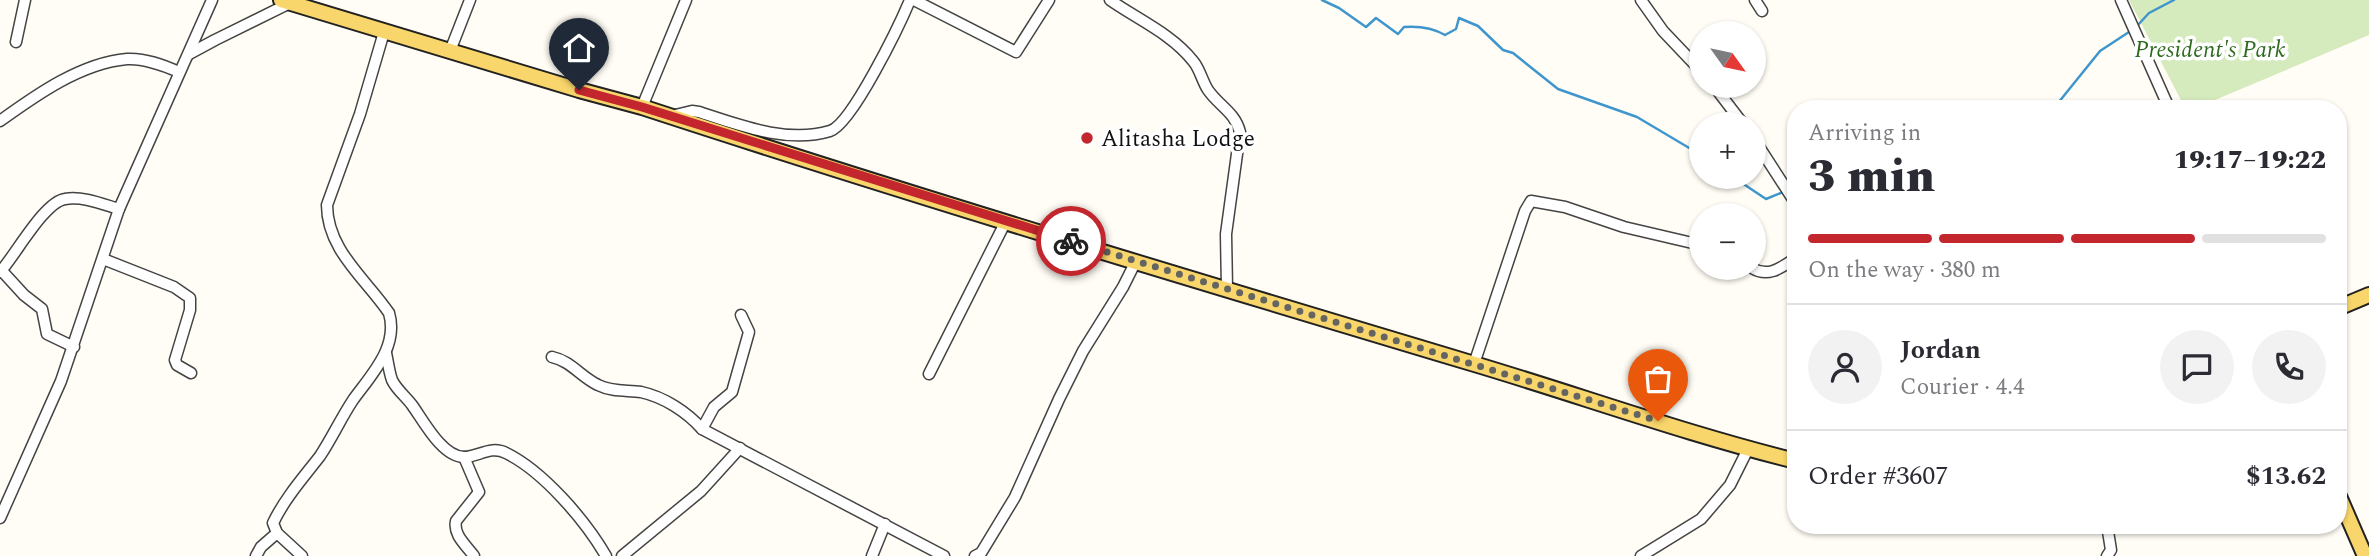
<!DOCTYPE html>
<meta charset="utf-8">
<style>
:root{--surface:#fff;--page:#f2f2f3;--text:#2b2b33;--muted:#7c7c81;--line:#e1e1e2;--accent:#c4262e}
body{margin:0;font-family:Spectral,serif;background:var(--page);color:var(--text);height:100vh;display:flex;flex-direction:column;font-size:26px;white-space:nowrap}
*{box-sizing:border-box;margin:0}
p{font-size:23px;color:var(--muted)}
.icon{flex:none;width:38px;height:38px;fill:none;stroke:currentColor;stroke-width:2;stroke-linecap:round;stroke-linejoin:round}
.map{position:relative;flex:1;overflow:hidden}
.drawer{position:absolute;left:1787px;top:100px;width:560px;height:434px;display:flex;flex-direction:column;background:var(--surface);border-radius:28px;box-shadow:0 2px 5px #0004}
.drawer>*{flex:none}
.needle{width:46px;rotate:123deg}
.buttons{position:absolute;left:1689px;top:21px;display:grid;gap:14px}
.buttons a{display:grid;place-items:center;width:77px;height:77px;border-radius:50%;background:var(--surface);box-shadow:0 2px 5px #0004;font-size:35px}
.pin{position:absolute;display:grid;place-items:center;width:60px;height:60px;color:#fff;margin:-72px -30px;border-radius:50% 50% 50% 0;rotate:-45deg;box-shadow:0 0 7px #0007}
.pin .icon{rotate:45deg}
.courier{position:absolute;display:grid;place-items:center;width:70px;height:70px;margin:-35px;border:5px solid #c4262e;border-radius:50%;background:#fff;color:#222;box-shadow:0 2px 9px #0007}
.headline em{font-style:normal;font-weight:800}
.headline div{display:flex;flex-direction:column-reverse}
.headline{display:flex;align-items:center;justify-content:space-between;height:119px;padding:0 21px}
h1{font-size:46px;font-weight:800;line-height:52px}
.bar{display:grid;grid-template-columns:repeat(4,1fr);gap:10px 7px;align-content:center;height:84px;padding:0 21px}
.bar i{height:9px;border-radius:5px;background:var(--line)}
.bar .active{background:var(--accent)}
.bar p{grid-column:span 4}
.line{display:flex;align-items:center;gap:18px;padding:0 21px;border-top:2px solid var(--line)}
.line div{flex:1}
.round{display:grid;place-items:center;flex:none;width:74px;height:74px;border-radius:37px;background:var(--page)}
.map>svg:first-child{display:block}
.green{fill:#d5ebbd}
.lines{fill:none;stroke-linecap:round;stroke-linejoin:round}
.stream{stroke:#3f96cf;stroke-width:2.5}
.street-casing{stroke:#444;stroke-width:13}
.primary-casing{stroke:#222;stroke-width:18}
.street{stroke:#fff;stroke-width:10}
.primary{stroke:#f9d66b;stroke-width:14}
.done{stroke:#646461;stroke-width:7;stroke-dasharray:0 12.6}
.route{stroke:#c4262e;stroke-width:9}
.poi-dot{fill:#c4262e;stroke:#fff;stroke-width:2.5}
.labels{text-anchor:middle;stroke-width:7;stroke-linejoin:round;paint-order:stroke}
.park-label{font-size:23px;font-style:italic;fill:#2f6b1f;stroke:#fff}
.poi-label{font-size:23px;fill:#111;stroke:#fff;text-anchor:start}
</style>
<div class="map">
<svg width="2369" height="556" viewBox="0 0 2369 556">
<rect width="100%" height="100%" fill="#fffdf5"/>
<polygon class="green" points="2129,0 2369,0 2369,35 2196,108 2185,108"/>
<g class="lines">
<g class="stream">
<path d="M 1322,0 L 1339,8 L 1366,27 L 1376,18 L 1398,34 L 1404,27 C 1418,26 1433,28 1445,35 L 1456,29 L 1459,18 L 1478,26 L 1503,50 L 1513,53 L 1558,89 L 1637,117 L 1701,155"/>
<polyline points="2137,26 2149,13 2174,0"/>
<polyline points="2054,108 2100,51 2132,30"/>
<polyline points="1733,177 1766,199 1783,192"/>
</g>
<defs>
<g id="street">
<polyline points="914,0 1016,52 1049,0"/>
<path d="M 1110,0 C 1137,19 1172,34 1193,61 C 1200,69 1202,81 1208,90 C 1219,106 1235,112 1240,132 L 1226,234 L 1227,289"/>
<polyline points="1641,0 1663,31 1701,71"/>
<polyline points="1755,0 1762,11"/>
<polyline points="2121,0 2169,108"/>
<polyline points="16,42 25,0"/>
<polyline points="450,51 470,0"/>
<polyline points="189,54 215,40 290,3"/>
<polyline points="1714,86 1743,124"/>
<polyline points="642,107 686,0"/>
<path d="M 671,116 L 692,111 L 699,112 C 739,125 787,144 830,131 C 852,124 900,24 910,0"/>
<path d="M 0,121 C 36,95 81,63 127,59 C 145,58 163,65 179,72"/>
<polyline points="1754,139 1796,204"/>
<polyline points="103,259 174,287 190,298 190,310 175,360 177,365 191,373"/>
<path d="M 1752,268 C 1768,278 1781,268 1796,258"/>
<polyline points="2,271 24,295 42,309 47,334 74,347"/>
<path d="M 0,272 C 15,256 44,202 65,199 C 83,196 102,204 119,209"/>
<path d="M 386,353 C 388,362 389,372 392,380 C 396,389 406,397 412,405 C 423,420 442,457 464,457 C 478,457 491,445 506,453 C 543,471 585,520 606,556"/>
<path d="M 552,357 C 571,361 581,377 598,385 C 612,392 627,390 641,392 C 664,397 687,412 702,429 L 944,556"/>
<polyline points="1474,364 1525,211 1531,201 1565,207 1624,227 1701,245"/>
<polyline points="929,374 1006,221"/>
<polyline points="702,429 714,407 732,392 749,332 741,315"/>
<path d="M 464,457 L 479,492 L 456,521 C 453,535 466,545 474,556"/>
<polyline points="0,518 61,381 119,209 212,0"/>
<polyline points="256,556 261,547 277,533"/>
<path d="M 302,556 L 277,533 L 273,523 C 285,498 303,478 320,456 C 332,438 341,418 353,400 C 371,375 399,347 389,313 C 366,279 327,250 327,205 L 360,114 L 384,32"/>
<polyline points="622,556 701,491 740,448"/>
<polyline points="872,556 885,524"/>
<polyline points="975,556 981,553 1015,497 1059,399 1083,351 1123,287 1136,261"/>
<polyline points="1641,556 1701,519 1730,485 1748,449"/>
<polyline points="2107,556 2111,550 2107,525"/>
</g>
<g id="primary">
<path d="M 281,0 L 579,90 L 642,107 C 917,197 1194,280 1471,363 C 1579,395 1686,434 1796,461"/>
<polyline points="2338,308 2369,295"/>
<polyline points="2338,494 2365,556"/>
</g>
</defs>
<use href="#street" class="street-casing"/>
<use href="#primary" class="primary-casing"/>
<use href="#street" class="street"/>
<use href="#primary" class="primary"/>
</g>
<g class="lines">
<polyline class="done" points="1071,241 1658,421"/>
<polyline class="route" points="579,90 642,107 1071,241"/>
</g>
<circle class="poi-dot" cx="1087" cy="138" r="7"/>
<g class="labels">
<g class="park-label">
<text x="2210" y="57">President's Park</text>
</g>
<g class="poi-label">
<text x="1101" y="146">Alitasha Lodge</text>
</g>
</g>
</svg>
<div class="buttons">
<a><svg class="needle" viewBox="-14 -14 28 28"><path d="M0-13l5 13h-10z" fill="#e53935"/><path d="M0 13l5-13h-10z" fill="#7c7c81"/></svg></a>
<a>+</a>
<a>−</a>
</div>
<div class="pin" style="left:1658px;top:421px;background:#ea580c"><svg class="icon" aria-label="bag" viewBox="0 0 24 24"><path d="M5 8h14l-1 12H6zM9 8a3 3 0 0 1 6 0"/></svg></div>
<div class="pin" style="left:579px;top:90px;background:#1f2937"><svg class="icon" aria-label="home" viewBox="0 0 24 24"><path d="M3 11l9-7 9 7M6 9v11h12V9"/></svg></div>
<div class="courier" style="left:1071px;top:241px"><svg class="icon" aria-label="bike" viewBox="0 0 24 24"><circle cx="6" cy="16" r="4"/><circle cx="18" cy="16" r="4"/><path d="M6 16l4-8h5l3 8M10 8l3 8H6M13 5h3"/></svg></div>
<section class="drawer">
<div class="headline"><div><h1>3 min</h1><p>Arriving in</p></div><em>19:17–19:22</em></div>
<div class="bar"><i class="active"></i><i class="active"></i><i class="active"></i><i></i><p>On the way · 380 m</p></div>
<div class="line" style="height:126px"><a class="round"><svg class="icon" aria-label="person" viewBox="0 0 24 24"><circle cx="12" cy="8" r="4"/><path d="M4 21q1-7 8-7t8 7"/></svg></a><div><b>Jordan</b><p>Courier · 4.4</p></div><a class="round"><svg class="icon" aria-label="chat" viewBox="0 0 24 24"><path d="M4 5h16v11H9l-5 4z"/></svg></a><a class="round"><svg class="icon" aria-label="phone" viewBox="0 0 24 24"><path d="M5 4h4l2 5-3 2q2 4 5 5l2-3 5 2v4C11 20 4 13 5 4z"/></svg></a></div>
<div class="line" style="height:91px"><div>Order #3607</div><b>$13.62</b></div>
</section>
</div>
